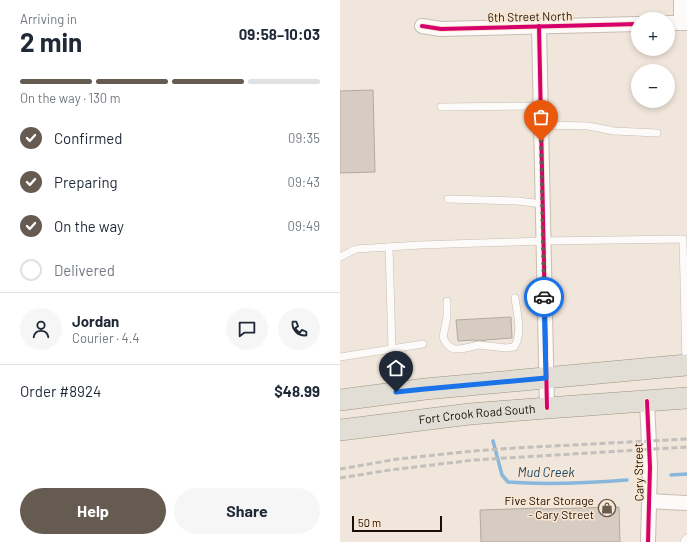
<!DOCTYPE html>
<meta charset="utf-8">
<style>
:root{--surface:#fff;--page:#f6f6f7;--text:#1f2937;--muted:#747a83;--line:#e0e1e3;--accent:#655b51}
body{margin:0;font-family:Barlow,sans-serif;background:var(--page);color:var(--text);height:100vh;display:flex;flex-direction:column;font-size:15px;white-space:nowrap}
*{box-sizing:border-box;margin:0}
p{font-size:13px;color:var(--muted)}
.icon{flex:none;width:22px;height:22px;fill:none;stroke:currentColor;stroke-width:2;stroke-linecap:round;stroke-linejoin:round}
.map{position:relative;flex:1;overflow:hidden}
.sheet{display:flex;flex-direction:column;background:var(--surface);width:340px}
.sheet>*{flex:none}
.fabs{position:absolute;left:291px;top:12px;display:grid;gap:8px}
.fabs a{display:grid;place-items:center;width:44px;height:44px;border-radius:50%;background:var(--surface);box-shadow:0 2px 6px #0003;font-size:20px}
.scale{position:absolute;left:12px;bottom:10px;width:90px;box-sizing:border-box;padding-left:4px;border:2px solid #191007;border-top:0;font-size:11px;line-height:14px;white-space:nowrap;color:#191007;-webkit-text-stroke:3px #fbe6d1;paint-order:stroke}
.pin{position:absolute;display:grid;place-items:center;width:34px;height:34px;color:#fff;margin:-41px -17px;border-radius:50% 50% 50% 0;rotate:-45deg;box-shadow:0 0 4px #0007}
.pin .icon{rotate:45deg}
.courier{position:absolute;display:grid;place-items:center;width:40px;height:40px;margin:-20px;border:3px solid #1a73e8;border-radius:50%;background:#fff;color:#222;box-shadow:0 1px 5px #0007}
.head em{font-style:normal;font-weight:700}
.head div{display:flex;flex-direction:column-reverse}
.head{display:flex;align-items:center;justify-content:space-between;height:68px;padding:0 20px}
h1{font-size:26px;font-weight:700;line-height:30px}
.bar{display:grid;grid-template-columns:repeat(4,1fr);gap:6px 4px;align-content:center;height:48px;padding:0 20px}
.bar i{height:5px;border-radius:3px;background:var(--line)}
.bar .selected{background:var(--accent)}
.bar p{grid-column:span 4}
.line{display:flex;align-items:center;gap:10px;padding:0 20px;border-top:1px solid var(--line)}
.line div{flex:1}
.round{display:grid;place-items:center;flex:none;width:42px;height:42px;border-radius:21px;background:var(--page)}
ol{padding:0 20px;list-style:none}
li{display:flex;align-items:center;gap:12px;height:44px}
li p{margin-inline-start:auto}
li .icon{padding:4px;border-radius:50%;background:var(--accent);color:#fff;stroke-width:4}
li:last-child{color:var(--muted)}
li i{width:22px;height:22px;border:2px solid var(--line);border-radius:50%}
.action{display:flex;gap:8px;margin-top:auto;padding:8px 20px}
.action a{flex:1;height:46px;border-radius:24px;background:var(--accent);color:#fff;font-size:16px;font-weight:700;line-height:46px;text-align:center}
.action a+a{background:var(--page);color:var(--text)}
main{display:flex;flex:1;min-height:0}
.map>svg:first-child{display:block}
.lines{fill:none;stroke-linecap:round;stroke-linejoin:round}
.stream{stroke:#89b7dc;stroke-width:3.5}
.building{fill:#d6ccc2;stroke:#b2a99f}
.lane-casing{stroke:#c7bdb3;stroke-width:8}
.street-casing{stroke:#c7bdb3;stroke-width:16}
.primary-casing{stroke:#9b9381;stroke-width:22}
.lane{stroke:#fdfbfa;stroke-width:7}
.street{stroke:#fdfbfa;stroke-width:14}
.primary{stroke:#e2ded5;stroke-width:21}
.rail{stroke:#c2bfbc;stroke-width:3;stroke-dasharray:6 3;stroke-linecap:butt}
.cycleway-casing{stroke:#fbe6d1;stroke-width:6}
.cycleway{stroke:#d6006c;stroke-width:4}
.done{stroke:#655b51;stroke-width:4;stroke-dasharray:0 7.2}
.route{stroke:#1a73e8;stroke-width:5}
.labels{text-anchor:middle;stroke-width:3;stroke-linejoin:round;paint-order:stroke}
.street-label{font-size:12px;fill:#191007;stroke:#fbe6d1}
.poi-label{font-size:12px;fill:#191007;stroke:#fbe6d1;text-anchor:end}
.water-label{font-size:13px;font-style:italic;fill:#14486f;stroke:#fbe6d1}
</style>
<main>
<section class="sheet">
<div class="head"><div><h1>2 min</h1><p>Arriving in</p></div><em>09:58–10:03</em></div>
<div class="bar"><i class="selected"></i><i class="selected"></i><i class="selected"></i><i></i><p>On the way · 130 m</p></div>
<ol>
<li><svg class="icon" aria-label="check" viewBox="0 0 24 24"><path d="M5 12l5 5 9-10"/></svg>Confirmed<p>09:35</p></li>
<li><svg class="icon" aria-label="check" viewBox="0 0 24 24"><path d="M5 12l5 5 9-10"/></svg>Preparing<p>09:43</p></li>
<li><svg class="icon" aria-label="check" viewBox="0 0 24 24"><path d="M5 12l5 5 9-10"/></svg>On the way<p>09:49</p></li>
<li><i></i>Delivered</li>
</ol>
<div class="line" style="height:72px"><a class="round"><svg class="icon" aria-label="person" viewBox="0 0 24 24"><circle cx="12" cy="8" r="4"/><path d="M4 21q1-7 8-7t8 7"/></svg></a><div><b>Jordan</b><p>Courier · 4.4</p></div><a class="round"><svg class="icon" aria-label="chat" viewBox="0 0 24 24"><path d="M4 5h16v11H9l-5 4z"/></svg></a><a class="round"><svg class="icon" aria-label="phone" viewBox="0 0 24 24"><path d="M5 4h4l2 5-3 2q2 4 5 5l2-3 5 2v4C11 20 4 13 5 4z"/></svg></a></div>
<div class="line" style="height:52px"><div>Order #8924</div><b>$48.99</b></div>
<div class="action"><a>Help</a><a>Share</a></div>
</section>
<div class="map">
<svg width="347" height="542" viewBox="0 0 347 542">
<rect width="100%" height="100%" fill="#f1e6db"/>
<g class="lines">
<g class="stream">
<path d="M 153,441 L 162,475 L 168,482 C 208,485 248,483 287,480"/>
<polyline points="331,475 347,474"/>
</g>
</g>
<g class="building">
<polygon points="33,90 35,172 0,173 0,91"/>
<polygon points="171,317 172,338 145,340 145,341 139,340 134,341 134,340 118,341 116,320"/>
<polygon points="279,507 280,542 141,542 140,510 202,508 202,509"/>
</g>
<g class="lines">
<defs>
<g id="lane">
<polyline points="101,107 201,106"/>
<polyline points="201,125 248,126 274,131 317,133"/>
<polyline points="108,199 178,201 202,204"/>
<polyline points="49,247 52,349"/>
<polyline points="0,257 16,249 80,245 203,241 343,239 346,363"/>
<path d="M 107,301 L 107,317 L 103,337 L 106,343 L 110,347 L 114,349 L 121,349 L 139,345 L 166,348 L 174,347 C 183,334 177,313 175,298"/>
<polyline points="0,357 83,344"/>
<polyline points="344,542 344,541 347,538"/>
</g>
<g id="street">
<polyline points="341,0 341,23"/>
<polyline points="328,23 347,23"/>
<polyline points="82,26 101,29 298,24"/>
<polyline points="199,26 207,408"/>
<polyline points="307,401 310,467 308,542"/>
<polyline points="309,501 326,502 347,503"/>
</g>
<g id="primary">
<polyline points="0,400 85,389 347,365"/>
<path id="s1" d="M 0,430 L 130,414 L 207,408 L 347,398"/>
</g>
</defs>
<use href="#lane" class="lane-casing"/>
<use href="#street" class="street-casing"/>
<use href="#primary" class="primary-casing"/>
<use href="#lane" class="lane"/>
<use href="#street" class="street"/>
<use href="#primary" class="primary"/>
<g class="rail">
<polyline points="0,469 58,459 133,451 175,448 347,439"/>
<polyline points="0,478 50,470 134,460 347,447"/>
</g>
<defs>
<g id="cycleway">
<polyline points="82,26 101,29 298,24"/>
<polyline points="199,26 207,408"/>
<polyline points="307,401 310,467 308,542"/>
</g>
</defs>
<use href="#cycleway" class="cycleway-casing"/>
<use href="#cycleway" class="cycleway"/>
</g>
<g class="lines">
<polyline class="done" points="201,141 204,297"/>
<polyline class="route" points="56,392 85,389 206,378 204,297"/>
</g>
<defs>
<symbol id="shop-ring" viewBox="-11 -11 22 22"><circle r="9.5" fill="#fbe6d1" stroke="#655b51" stroke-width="1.5"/><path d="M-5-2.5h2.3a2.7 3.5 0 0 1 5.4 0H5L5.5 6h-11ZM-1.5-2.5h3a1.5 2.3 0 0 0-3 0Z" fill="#655b51"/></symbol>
</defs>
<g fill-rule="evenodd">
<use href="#shop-ring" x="257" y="498" width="20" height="20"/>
</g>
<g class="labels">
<g class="street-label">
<text transform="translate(190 17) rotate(-1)" y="4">6th Street North</text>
<text dy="4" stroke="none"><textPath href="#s1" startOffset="138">Fort Crook Road South</textPath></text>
<text transform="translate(299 472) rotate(-91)" y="4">Cary Street</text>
</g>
<g class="poi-label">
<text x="254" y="505">Five Star Storage<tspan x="254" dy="14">- Cary Street</tspan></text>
</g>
<g class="water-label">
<text x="206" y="477">Mud Creek</text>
</g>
</g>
</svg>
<div class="fabs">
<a>+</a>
<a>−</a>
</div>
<div class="scale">50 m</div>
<div class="pin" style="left:201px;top:141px;background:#ea580c"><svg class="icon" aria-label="bag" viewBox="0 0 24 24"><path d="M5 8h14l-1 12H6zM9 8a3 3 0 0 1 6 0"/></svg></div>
<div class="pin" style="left:56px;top:392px;background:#1f2937"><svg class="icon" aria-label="home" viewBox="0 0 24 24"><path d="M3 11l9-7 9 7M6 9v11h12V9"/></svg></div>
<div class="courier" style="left:204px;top:297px"><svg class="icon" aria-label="car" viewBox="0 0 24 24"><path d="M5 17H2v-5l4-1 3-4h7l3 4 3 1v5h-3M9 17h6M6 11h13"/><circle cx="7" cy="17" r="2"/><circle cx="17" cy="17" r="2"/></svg></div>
</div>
</main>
